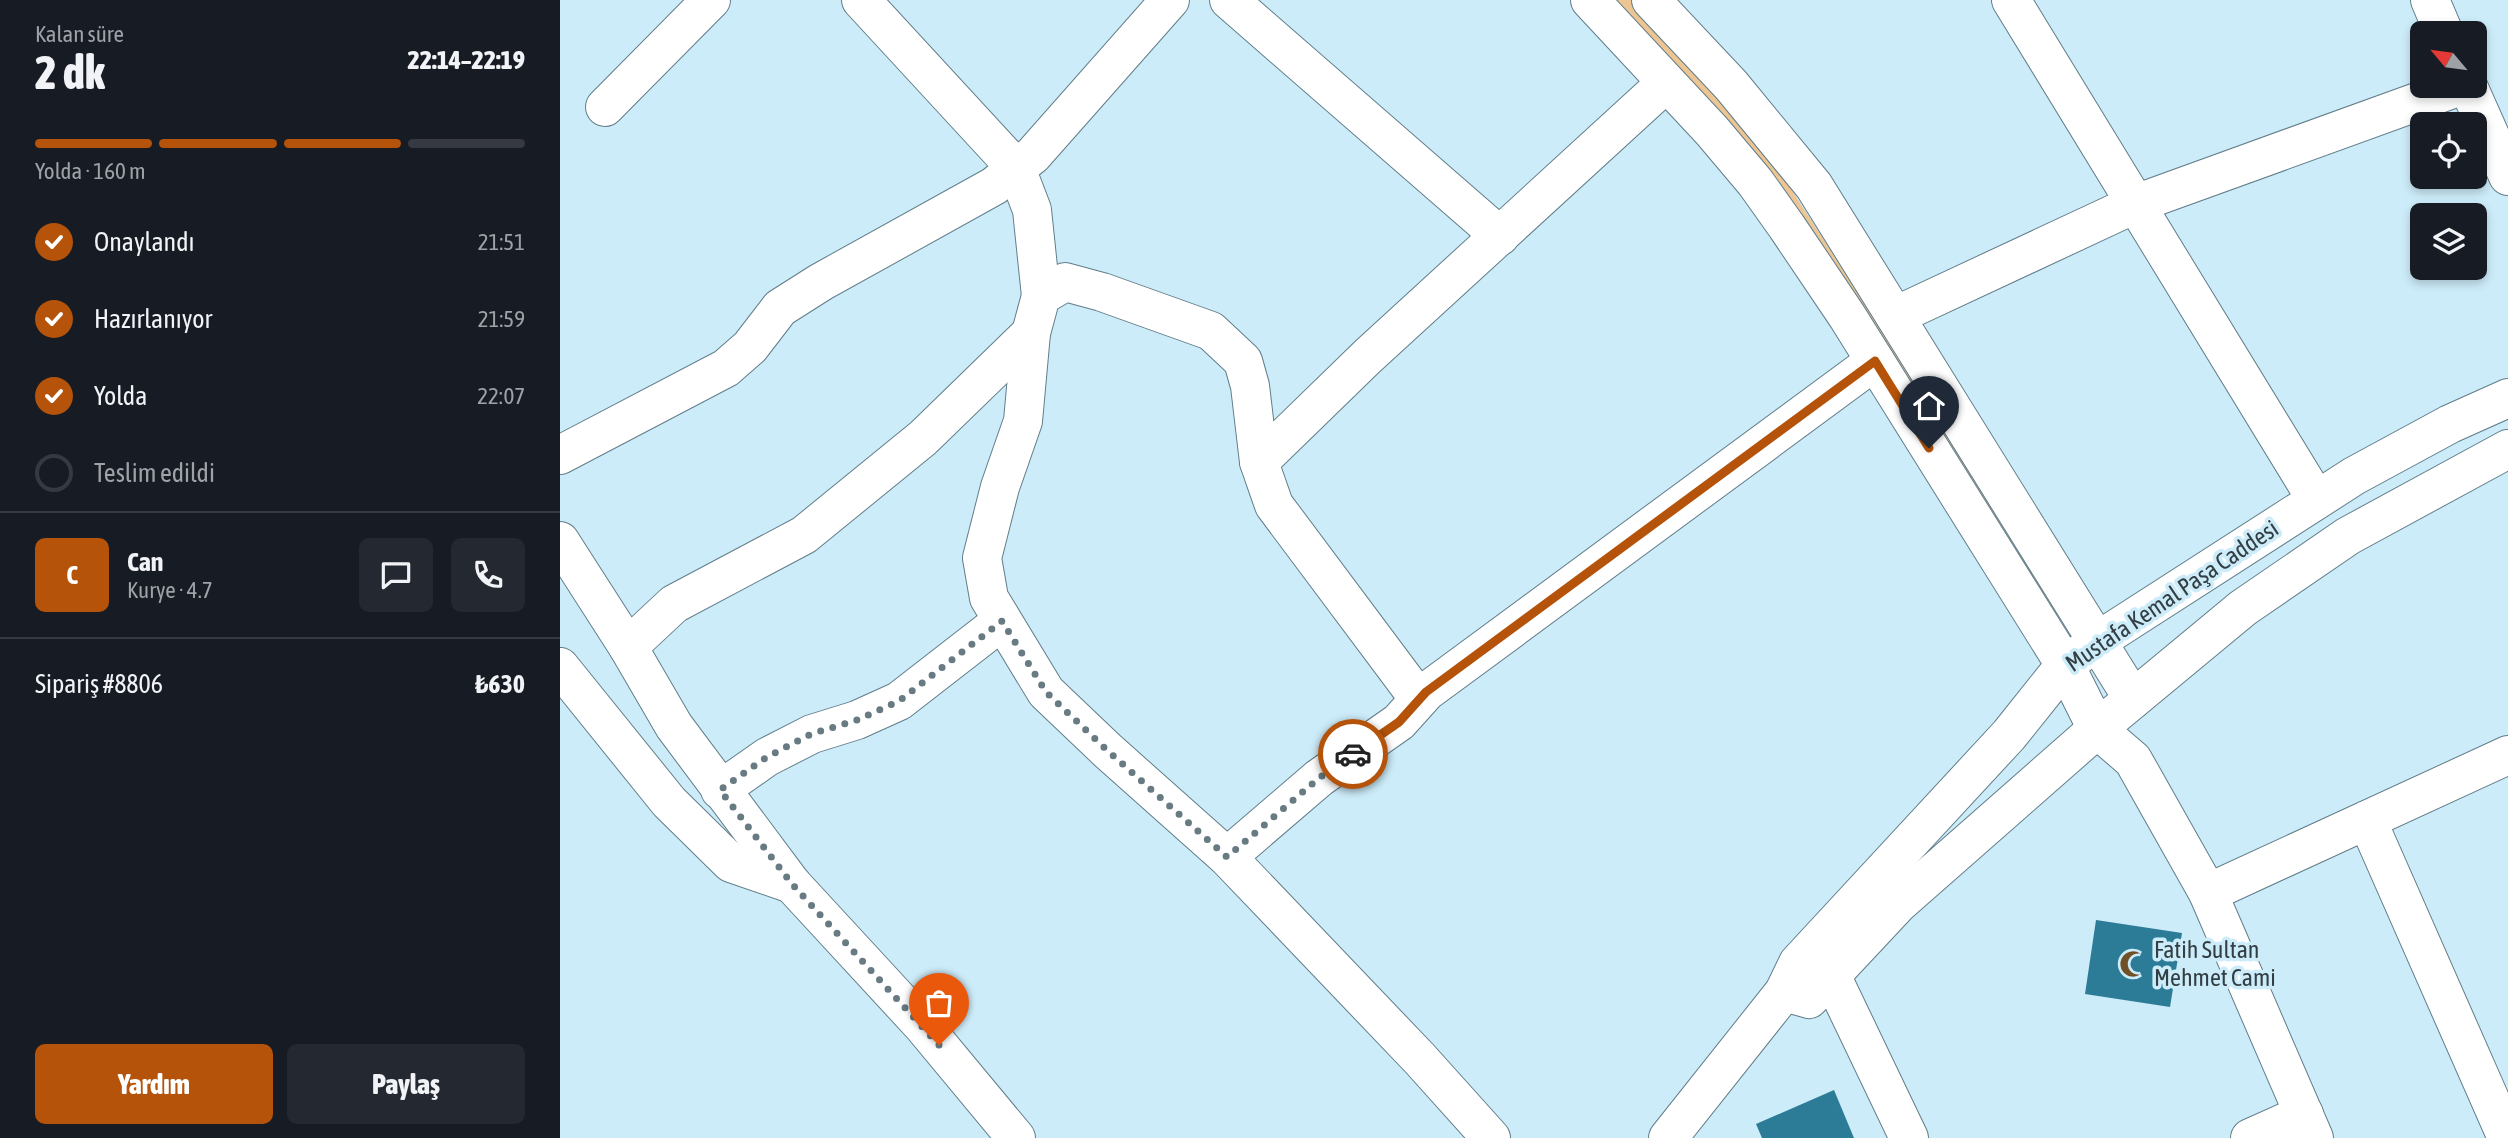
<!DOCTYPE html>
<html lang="tr">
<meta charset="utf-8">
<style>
:root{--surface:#171b24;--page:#242831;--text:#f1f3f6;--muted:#9ea1a6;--line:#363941;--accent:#b45309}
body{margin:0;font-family:"Asap Condensed",sans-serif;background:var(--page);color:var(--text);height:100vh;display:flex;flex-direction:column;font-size:26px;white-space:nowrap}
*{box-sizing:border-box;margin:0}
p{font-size:23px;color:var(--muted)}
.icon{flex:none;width:38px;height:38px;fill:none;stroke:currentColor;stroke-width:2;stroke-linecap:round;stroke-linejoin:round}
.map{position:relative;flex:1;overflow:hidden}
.details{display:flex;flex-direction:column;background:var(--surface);width:560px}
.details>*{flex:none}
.needle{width:46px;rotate:299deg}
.buttons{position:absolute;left:1850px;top:21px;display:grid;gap:14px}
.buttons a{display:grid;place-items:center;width:77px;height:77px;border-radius:10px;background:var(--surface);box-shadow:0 4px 10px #0003;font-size:35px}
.pin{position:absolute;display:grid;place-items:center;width:60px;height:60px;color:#fff;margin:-72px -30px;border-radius:50% 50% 50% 0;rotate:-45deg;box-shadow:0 0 7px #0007}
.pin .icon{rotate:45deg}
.courier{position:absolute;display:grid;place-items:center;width:70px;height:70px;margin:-35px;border:5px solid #b45309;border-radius:50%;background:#fff;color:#222;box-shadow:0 2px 9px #0007}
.head em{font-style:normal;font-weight:800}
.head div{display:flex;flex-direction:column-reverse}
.head{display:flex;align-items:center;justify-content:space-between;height:119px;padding:0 35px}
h1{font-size:46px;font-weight:800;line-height:52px}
.bar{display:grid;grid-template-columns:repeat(4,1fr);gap:10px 7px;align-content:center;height:84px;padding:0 35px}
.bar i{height:9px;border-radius:5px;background:var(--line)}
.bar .on{background:var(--accent)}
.bar p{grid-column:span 4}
.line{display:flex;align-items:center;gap:18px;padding:0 35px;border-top:2px solid var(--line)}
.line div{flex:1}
.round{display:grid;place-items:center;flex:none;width:74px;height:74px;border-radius:10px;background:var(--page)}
ol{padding:0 35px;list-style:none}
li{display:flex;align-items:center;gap:21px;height:77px}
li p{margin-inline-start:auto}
li .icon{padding:7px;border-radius:50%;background:var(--accent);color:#fff;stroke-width:4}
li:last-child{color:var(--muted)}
li i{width:38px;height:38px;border:4px solid var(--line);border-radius:50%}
.action{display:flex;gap:14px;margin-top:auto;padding:14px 35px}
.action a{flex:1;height:80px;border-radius:10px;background:var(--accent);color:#fff;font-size:28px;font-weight:800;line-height:80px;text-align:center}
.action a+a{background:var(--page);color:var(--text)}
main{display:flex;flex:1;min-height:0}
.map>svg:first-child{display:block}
.green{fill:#edc593}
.building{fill:#2c7c98}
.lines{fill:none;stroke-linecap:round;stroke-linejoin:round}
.minor-casing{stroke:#617d89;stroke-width:40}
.major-casing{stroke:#617d89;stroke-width:40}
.minor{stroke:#fff;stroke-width:38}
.major{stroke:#fff;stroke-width:38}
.done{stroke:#687b83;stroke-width:7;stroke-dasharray:0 12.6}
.route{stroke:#b45309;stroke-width:9}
.labels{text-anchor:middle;stroke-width:7;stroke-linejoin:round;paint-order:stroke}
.street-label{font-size:24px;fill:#323e43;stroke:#cdecf9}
.poi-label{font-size:24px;fill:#323e43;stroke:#cdecf9;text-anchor:start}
</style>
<main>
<section class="details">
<div class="head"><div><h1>2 dk</h1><p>Kalan süre</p></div><em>22:14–22:19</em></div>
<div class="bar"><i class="on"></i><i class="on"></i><i class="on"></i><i></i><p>Yolda · 160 m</p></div>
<ol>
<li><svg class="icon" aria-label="check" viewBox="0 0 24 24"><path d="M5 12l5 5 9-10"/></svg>Onaylandı<p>21:51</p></li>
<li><svg class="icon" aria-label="check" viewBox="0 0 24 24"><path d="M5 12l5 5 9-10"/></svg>Hazırlanıyor<p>21:59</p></li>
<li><svg class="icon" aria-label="check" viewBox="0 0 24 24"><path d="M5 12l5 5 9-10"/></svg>Yolda<p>22:07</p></li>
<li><i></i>Teslim edildi</li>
</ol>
<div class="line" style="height:126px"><b class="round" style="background:var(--accent);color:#fff">C</b><div><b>Can</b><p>Kurye · 4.7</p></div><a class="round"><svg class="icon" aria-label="chat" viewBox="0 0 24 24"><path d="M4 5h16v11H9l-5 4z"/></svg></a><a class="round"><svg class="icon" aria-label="phone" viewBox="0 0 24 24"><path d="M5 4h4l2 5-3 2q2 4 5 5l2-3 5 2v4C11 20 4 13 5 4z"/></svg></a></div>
<div class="line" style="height:91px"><div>Sipariş #8806</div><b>₺630</b></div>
<div class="action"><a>Yardım</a><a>Paylaş</a></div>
</section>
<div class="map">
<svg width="1948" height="1138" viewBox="0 0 1948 1138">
<rect width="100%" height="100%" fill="#cdecf9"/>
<polygon class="green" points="1054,0 1072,0 1153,88 1227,183 1504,611 1493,620"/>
<g class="building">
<polygon points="1536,920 1622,933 1610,1007 1525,994"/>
<polygon points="1274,1090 1294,1138 1202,1138 1196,1124"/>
</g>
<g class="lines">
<defs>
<g id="minor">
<polyline points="301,0 456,168 472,210 481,296"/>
<polyline points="669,0 940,236"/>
<polyline points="1451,0 1756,499"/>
<polyline points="1870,0 1884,33"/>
<polyline points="1908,86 1948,176"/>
<polyline points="45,107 151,0"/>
<polyline points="1335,316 1575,204 1901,86"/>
<polyline points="0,455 166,368 190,347 220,308 261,282 434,186 473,155 610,0"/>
<polyline points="699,462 690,386 683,361 651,331 542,292 505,282 481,296 471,333 463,421 440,487 422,558 429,598 486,692 548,751 667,857 860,1059 931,1138"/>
<polyline points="0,541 68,647 114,726 232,884 363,1026 456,1138"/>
<polyline points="68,647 114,604 244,535 363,438 471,333"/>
<polyline points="0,667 109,802 171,863 232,884"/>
<polyline points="859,699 714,505 699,462 808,356 1106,83"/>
<polyline points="1537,729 1573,760 1648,893 1754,1138"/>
<polyline points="160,790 207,757 252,734 297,720 339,701 442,621"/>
<polyline points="1807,820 1947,1138"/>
<polyline points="667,857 759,778 839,722 866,692 1315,361"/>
<polyline points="1648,893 1948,755"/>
<polyline points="1271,975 1349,1138"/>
<polyline points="1690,1138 1744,1114"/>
</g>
<g id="major">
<polyline points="1030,0 1152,131 1195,182 1227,227 1287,316 1505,665 1537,729"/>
<polyline points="1091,0 1171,85 1254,186 1573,699"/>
<polyline points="1224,992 1249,999 1338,904 1537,729 1683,608 1788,536 1948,449"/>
<polyline points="1108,1138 1224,992 1238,963 1449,735 1505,665 1539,640 1794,476 1890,424 1948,398"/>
</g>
</defs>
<use href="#minor" class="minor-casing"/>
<use href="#major" class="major-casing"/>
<use href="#minor" class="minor"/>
<use href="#major" class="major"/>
</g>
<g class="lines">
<polyline class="done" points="379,1045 232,884 160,790 207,757 251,734 297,720 339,701 442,621 486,692 548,751 667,857 759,778 793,754"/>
<polyline class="route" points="793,754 839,722 866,692 1315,361 1369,448"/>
</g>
<defs>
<symbol id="mosque-bare" viewBox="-9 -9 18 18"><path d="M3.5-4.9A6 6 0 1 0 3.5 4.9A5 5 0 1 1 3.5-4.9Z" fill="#705126" stroke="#cdecf9" stroke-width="2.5" paint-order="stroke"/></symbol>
</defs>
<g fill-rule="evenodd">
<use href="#mosque-bare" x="1554" y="945" width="38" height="38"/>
</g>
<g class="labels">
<g class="street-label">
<text transform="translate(1612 596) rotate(-34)" y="8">Mustafa Kemal Paşa Caddesi</text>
</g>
<g class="poi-label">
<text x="1594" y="958">Fatih Sultan<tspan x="1594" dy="28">Mehmet Cami</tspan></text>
</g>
</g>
</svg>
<div class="buttons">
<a><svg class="needle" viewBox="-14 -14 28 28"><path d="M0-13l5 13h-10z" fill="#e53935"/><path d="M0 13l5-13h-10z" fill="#9ea1a6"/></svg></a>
<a><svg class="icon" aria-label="locate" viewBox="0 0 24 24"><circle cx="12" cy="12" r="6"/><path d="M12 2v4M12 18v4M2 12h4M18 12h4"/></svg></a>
<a><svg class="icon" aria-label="layers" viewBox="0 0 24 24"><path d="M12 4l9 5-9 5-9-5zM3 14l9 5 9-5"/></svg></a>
</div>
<div class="pin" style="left:379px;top:1045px;background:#ea580c"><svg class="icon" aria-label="bag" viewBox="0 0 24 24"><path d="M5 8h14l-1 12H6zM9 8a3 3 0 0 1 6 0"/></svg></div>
<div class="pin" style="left:1369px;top:448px;background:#1f2937"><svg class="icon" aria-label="home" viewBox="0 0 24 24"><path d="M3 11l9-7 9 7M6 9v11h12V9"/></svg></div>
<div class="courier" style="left:793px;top:754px"><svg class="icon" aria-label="car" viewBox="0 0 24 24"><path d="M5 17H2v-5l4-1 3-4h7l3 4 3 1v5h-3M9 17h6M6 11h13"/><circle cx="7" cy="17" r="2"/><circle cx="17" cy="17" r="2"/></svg></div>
</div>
</main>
